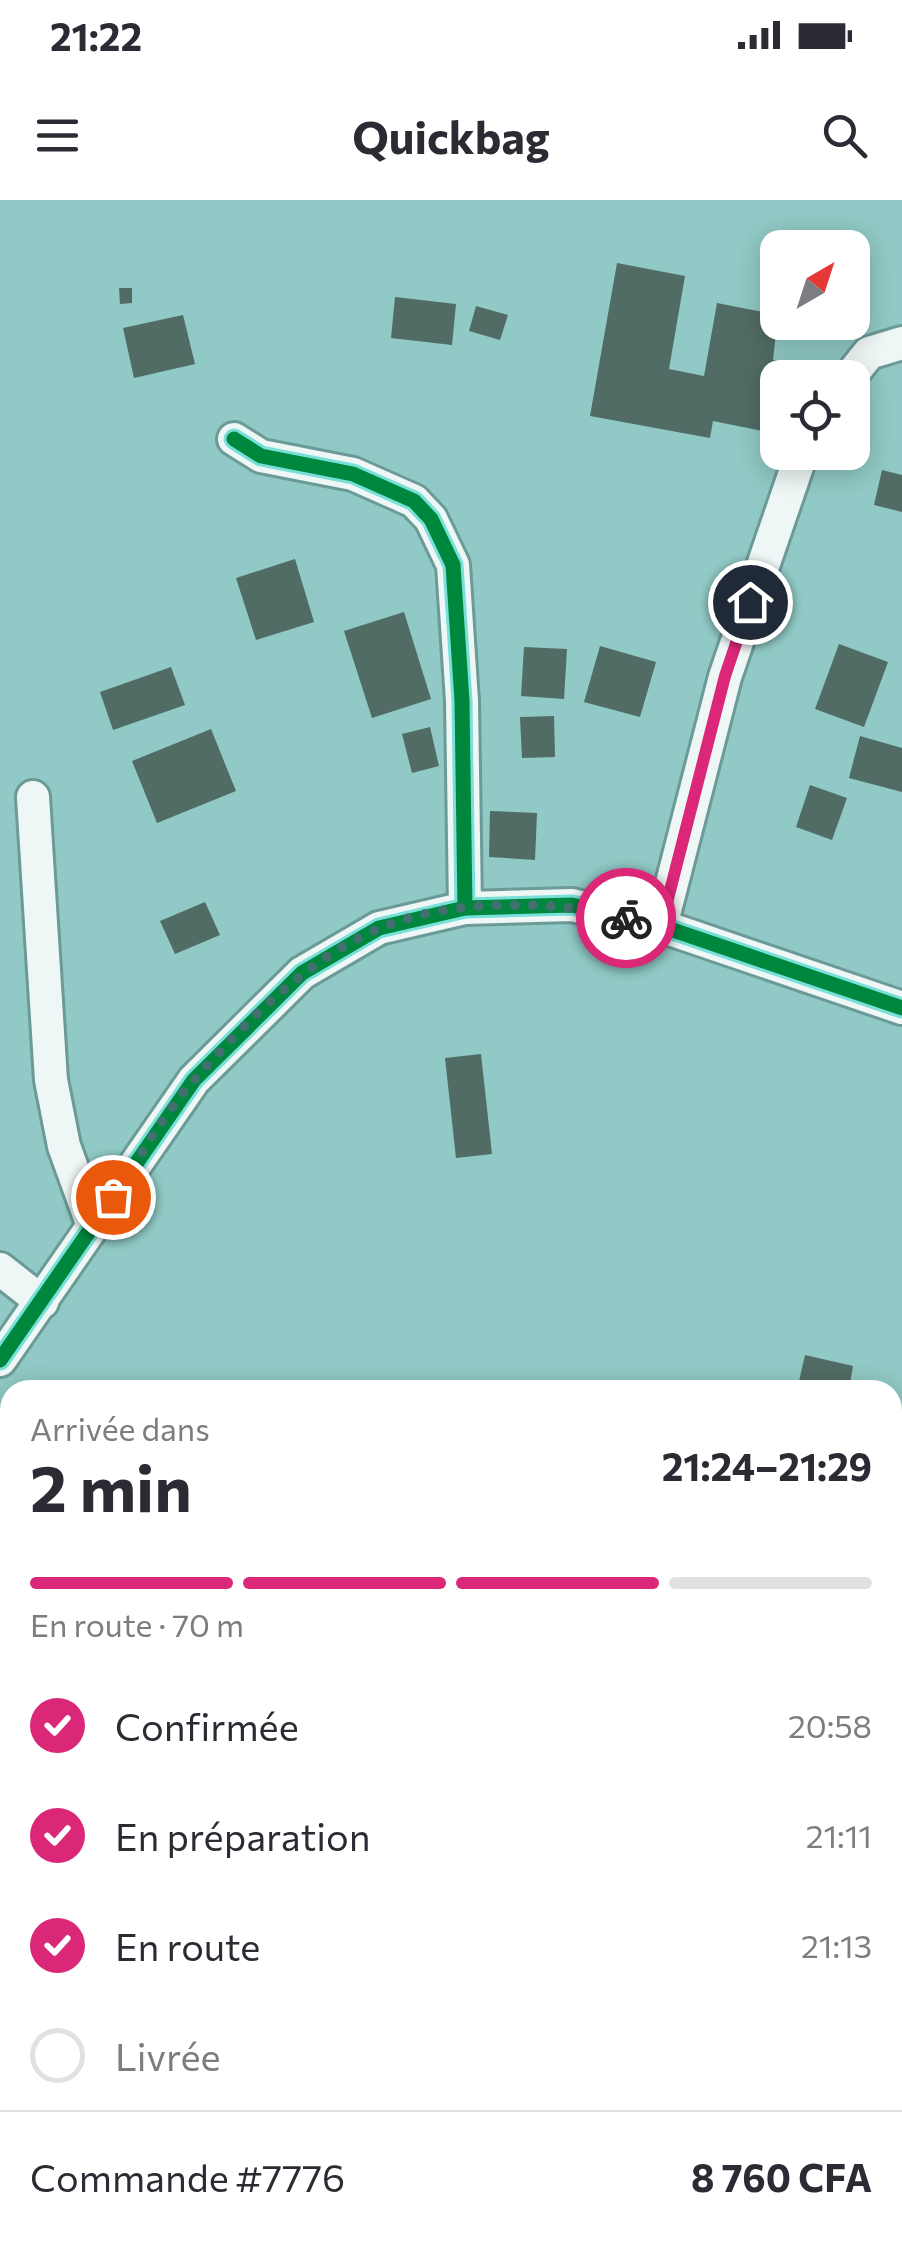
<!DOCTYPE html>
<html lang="fr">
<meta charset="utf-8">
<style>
:root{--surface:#fff;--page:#f7f7f7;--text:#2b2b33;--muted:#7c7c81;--line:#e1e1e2;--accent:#db2777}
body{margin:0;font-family:Commissioner,sans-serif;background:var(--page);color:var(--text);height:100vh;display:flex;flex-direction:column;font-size:38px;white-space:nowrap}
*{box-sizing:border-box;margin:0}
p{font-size:32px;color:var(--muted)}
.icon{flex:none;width:55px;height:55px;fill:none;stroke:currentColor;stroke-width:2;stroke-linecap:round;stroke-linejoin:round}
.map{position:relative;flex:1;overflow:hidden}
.drawer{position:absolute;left:0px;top:1180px;width:902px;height:882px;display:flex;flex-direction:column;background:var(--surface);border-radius:30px 30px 0 0;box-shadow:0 5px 25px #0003}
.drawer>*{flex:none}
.needle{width:65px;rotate:39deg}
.fabs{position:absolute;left:760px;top:30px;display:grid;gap:20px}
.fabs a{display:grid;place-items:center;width:110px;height:110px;border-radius:20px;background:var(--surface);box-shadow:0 5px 25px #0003;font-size:50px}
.pin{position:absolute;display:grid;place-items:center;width:85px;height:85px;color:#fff;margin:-42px;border:5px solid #fff;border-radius:50%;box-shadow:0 2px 10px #0007}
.courier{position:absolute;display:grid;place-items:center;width:100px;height:100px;margin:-50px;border:8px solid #db2777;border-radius:50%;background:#fff;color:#222;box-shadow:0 2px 12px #0007}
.summary em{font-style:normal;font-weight:700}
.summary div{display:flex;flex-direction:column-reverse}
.summary{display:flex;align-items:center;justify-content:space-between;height:170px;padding:0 30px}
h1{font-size:65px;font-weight:700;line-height:75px}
.bar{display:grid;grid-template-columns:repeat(4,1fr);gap:15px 10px;align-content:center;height:120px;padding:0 30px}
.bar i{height:12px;border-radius:8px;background:var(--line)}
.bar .current{background:var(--accent)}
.bar p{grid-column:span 4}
.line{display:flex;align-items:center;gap:25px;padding:0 30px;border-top:2px solid var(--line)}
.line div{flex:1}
ol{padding:0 30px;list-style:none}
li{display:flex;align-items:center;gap:30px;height:110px}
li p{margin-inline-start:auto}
li .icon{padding:10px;border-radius:50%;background:var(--accent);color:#fff;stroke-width:4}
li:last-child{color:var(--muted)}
li i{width:55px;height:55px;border:5px solid var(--line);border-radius:50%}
.status{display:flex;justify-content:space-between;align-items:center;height:70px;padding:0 50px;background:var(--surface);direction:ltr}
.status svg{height:28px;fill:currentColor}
header{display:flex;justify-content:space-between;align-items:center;height:130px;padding:0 30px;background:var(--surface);font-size:45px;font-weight:700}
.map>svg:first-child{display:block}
.building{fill:#506c64}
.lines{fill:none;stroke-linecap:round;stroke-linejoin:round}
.street-casing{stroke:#6b9a97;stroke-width:38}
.street{stroke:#eef7f6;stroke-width:32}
.cycleway-casing{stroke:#79e0d9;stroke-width:21}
.cycleway{stroke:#00873e;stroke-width:15}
.done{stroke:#40716e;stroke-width:10;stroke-dasharray:0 18}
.route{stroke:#db2777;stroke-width:12}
</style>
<div class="status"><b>21:22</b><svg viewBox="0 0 49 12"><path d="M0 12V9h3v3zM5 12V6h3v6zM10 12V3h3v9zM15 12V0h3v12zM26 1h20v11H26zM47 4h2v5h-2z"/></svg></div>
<header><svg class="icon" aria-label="menu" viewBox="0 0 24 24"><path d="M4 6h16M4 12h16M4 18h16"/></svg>Quickbag<svg class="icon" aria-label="search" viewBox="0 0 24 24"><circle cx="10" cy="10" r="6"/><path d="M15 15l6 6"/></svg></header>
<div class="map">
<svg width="902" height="2061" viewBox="0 0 902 2061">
<rect width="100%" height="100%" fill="#90c9c5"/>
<g class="building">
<polygon points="617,63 685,76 669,169 704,176 717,103 778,115 773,160 800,165 798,178 778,178 778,234 713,221 710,238 590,216"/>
<polygon points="119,88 132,88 132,103 120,104"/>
<polygon points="395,97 456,104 452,145 391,138"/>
<polygon points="476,106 508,115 500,140 469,131"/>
<polygon points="183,115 195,164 134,178 123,128"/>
<polygon points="882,270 902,275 902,312 874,305"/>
<polygon points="295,359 314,422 256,440 236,378"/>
<polygon points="404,412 431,499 372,518 344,431"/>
<polygon points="839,444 888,462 864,527 815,509"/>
<polygon points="600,446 656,462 640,517 584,502"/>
<polygon points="524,447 567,449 564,499 521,496"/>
<polygon points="171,467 185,505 113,530 100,492"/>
<polygon points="554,516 555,557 522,558 520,517"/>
<polygon points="430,527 439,566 412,573 402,534"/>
<polygon points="211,529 236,591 157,623 132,561"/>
<polygon points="860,536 902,548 902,592 849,578"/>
<polygon points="810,585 847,598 832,640 796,627"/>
<polygon points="490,611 537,613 535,660 489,657"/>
<polygon points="205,702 220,735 175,754 160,721"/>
<polygon points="481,854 492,954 456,958 445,858"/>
<polygon points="805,1155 853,1166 849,1190 797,1190"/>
<polygon points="866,1181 888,1185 887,1190 864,1190"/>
<polygon points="7,1816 10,1934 0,1936 0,1817"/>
<polygon points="10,2027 10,2052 35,2052 36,2061 0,2061 0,2029"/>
<polygon points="418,2052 473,2052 471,2061 432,2061 417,2058"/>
</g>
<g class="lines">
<defs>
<g id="street">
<polyline points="849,178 869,153 902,143"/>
<polyline points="234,239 261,256 353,274 414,301 431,319 453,365 462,501 465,708"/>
<polyline points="33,597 51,880 64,946 93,1026"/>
<polyline points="661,726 725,477 802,252"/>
<polyline points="0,1069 42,1102"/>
<polyline points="0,1160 194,880 302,773 379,728 465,708 572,705 661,726 902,808"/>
<polyline points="0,1454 10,1458"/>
<polyline points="0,1609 10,1657"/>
<polyline points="892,1675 902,1685"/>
<polyline points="61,2052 64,2061"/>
</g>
</defs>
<use href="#street" class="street-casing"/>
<use href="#street" class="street"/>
<defs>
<g id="cycleway">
<polyline points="234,239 261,256 353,274 414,301 431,319 453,365 462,501 465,708"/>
<polyline points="0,1160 194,880 302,773 379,728 465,708 572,705 661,726 902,808"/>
</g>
</defs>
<use href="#cycleway" class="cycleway-casing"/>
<use href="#cycleway" class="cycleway"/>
</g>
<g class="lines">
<path class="done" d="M 113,997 C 140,958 164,912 196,878 C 247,821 307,759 378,729 C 450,698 552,700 626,718"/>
<polyline class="route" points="626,718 661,726 725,476 750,402"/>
</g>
</svg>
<div class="fabs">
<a><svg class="needle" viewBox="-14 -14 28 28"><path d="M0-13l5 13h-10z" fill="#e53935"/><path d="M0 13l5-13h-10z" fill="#7c7c81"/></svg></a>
<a><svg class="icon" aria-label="locate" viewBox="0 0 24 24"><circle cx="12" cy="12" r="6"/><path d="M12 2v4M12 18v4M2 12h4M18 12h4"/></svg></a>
</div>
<div class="pin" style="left:113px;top:997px;background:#ea580c"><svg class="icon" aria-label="bag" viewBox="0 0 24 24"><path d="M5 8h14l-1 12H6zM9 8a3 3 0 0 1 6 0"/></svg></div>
<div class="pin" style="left:750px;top:402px;background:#1f2937"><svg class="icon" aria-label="home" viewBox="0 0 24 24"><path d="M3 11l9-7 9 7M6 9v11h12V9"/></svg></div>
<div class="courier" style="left:626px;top:718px"><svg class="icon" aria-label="bike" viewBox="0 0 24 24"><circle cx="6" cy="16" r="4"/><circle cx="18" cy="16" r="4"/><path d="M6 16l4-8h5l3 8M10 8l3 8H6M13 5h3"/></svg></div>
<section class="drawer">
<div class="summary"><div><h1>2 min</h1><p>Arrivée dans</p></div><em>21:24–21:29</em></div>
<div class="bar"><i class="current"></i><i class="current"></i><i class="current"></i><i></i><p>En route · 70 m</p></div>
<ol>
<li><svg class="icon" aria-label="check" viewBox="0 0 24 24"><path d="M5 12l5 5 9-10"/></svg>Confirmée<p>20:58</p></li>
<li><svg class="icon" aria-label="check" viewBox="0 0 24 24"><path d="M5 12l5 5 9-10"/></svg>En préparation<p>21:11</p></li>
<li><svg class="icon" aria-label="check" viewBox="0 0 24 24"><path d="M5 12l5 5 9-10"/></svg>En route<p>21:13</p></li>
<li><i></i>Livrée</li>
</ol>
<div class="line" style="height:130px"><div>Commande #7776</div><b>8 760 CFA</b></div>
</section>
</div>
